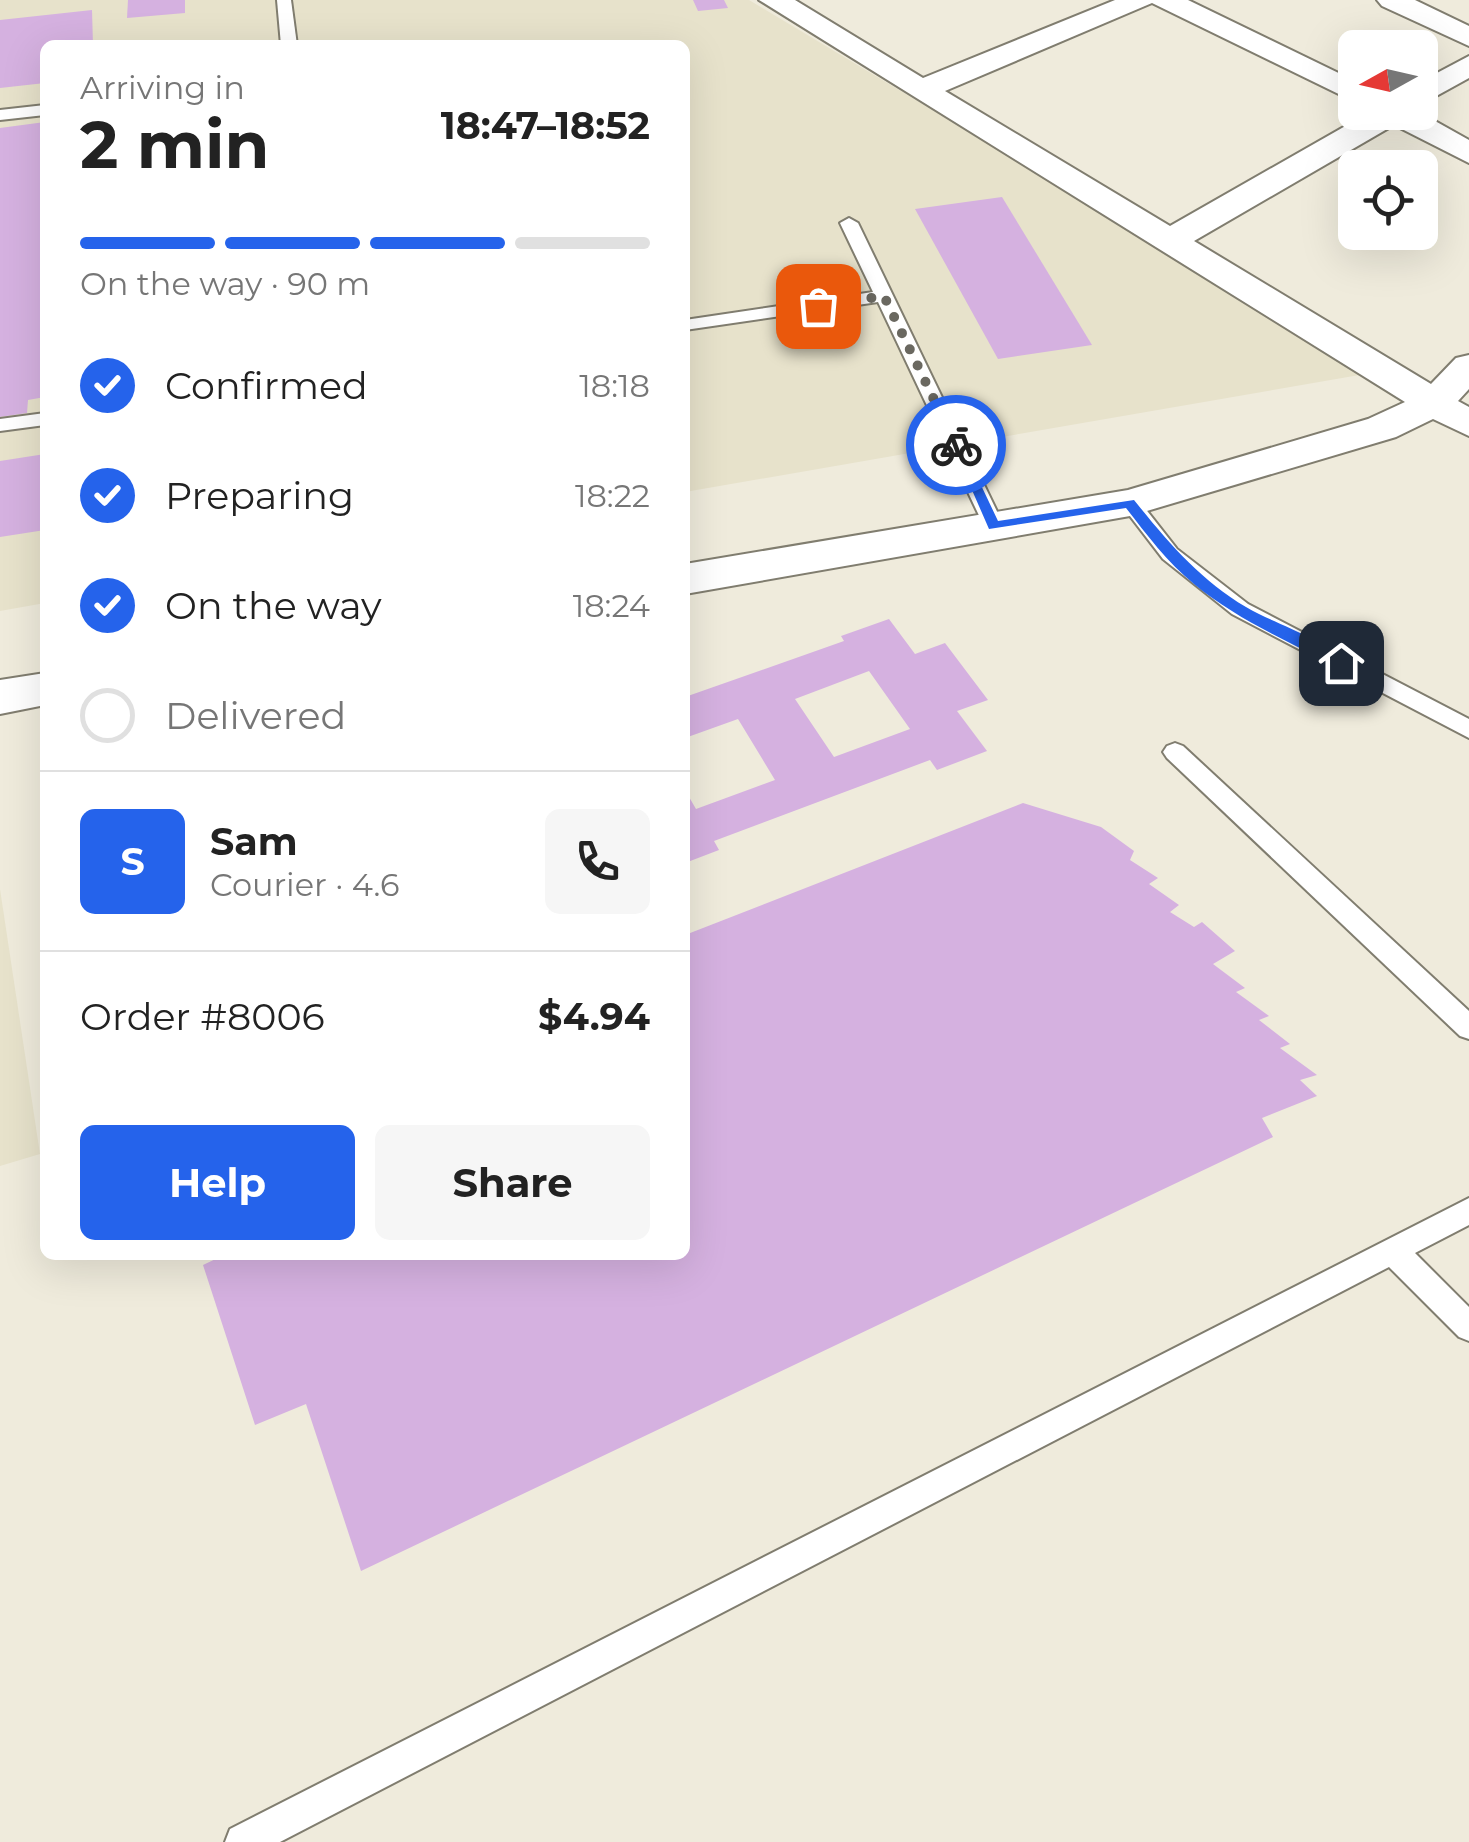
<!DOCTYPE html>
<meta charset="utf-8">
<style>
:root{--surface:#fff;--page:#f6f6f6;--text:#222;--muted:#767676;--line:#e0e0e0;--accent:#2563eb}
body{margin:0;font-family:Montserrat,sans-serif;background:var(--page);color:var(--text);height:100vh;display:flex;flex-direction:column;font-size:38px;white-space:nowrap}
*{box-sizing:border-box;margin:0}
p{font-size:32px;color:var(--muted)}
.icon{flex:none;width:55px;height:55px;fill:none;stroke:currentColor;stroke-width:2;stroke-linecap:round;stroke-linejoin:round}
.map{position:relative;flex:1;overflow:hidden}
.panel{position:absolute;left:40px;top:40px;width:650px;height:1220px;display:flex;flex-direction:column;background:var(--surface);border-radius:15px;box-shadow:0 10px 40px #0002}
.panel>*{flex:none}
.needle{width:65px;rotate:262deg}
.controls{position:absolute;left:1338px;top:30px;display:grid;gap:20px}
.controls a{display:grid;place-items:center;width:100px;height:100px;border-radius:15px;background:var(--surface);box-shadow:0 10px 40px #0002;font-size:50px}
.pin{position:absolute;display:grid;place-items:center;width:85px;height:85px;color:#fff;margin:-42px;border-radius:20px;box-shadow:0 5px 15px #0006}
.courier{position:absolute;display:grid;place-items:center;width:100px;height:100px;margin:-50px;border:8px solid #2563eb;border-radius:50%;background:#fff;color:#222;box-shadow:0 2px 12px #0007}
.summary em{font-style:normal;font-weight:700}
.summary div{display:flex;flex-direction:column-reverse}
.summary{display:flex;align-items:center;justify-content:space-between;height:170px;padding:0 40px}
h1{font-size:65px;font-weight:700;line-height:75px}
.bar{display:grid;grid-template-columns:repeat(4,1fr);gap:15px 10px;align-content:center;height:120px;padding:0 40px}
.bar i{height:12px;border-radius:8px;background:var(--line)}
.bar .current{background:var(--accent)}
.bar p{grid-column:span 4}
.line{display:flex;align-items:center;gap:25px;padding:0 40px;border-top:2px solid var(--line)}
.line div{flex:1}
.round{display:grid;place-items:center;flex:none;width:105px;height:105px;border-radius:15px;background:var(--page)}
ol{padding:0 40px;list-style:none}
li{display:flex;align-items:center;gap:30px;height:110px}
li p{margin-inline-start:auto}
li .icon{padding:10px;border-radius:50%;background:var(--accent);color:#fff;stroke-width:4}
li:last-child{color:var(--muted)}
li i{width:55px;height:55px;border:5px solid var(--line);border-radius:50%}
.cta{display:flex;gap:20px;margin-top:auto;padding:20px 40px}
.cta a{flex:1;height:115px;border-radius:15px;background:var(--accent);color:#fff;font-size:40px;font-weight:700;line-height:115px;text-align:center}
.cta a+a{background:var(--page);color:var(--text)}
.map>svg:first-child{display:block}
.built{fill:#e7e2cb}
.building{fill:#d5b1e0;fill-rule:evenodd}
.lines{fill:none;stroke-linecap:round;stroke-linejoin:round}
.service-casing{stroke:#807d6f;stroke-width:4}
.minor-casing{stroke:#807d6f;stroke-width:4}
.service{fill:#fff;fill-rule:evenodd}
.minor{fill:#fff;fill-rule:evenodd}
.route{fill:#2563eb}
.done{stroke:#6a6860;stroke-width:10;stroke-dasharray:0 18}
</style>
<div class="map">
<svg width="1469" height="1842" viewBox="0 0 1469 1842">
<rect width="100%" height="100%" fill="#efebdc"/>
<g class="built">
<polygon points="0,0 749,0 1371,373 685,492 685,45 45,45 45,603 0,611"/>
<polygon points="0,889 40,1154 0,1166"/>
</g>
<g class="building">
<polygon points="128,0 185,0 185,13 127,18"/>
<polygon points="693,0 724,0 728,8 698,11"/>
<polygon points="92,10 93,45 45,45 45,83 0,88 0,20"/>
<polygon points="45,122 45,397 28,400 27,413 0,417 0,128"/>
<polygon points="1002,197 1092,345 998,359 915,209"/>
<polygon points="45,454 45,530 0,537 0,461"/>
<path d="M 889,619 L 915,654 L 945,643 L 988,700 L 957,711 L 987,751 L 937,770 L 930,760 L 714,841 L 719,850 L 685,863 L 685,790 L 696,809 L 775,780 L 738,719 L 685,738 L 685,697 L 844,641 L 841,636 ZM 869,671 L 910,729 L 834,757 L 795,699 Z"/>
<polygon points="1023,803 1101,827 1134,851 1130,860 1158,878 1149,884 1179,905 1170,912 1194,927 1202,922 1235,951 1213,964 1245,988 1236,992 1269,1016 1259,1020 1290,1044 1280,1048 1317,1075 1300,1080 1317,1096 1262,1118 1273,1137 361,1571 306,1404 255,1425 203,1265 224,1255 685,1255 685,935"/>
</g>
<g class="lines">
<defs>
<g id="service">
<polygon points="277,0 291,0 297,45 281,45"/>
<polygon points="45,105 45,115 0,120 0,110"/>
<polygon points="849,218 858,223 1004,526 1001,531 987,531 984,526 878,302 685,330 685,320 873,292 840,223"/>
<polygon points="45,413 45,425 0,431 0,419"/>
<polygon points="1130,496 1137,498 1177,549 1248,604 1469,719 1469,738 1232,614 1163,559 1120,503"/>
<polygon points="1175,743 1183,746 1469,1011 1469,1039 1460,1036 1167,758 1163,752 1167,746"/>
<polygon points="1469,1198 1469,1225 1415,1253 1469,1307 1469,1341 1459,1337 1389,1267 280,1842 225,1842 230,1829"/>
</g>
<g id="minor">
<polygon points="759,0 795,0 923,78 1115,0 1188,0 1355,81 1355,102 1152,3 945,91 1170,226 1370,112 1419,112 1469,140 1469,163 1394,125 1194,241 1431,384 1456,358 1469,355 1469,389 1458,401 1469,407 1469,436 1433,419 1396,437 1130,516 685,594 685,564 1128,490 1368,419 1405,402"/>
<polygon points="1377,0 1415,0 1469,26 1469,46 1382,6"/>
<polygon points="1469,56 1469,78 1420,105 1420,82"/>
<polygon points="45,673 45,705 0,714 0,680"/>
</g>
</defs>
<use href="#service" class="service-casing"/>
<use href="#minor" class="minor-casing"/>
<use href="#service" class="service"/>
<use href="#minor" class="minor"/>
</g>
<path class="route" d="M 951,442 L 962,445 L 998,521 L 1134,500 C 1167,541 1200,580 1246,607 C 1277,625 1323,638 1348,663 L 1336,667 C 1288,641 1236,619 1194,584 C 1167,562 1147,535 1126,508 L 989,529 Z"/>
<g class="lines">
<polyline class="done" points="818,306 884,296 956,445"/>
</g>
</svg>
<div class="controls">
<a><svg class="needle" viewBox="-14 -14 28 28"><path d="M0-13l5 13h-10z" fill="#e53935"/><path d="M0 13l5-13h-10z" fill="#767676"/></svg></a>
<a><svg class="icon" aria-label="locate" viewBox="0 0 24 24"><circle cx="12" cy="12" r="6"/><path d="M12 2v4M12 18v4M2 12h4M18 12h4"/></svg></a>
</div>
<div class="pin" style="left:818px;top:306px;background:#ea580c"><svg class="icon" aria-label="bag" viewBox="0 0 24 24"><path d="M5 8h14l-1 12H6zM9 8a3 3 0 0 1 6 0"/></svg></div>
<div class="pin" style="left:1341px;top:663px;background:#1f2937"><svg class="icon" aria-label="home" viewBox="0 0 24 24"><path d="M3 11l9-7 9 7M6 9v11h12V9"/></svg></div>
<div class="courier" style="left:956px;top:445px"><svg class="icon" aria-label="bike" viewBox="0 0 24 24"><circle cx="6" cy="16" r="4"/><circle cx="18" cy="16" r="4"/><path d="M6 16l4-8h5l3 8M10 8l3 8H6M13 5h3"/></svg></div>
<section class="panel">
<div class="summary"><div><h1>2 min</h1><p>Arriving in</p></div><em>18:47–18:52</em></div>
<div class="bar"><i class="current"></i><i class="current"></i><i class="current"></i><i></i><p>On the way · 90 m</p></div>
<ol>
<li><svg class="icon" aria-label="check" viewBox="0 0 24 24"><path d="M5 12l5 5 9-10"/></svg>Confirmed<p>18:18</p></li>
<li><svg class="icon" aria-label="check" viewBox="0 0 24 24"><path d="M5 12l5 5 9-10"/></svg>Preparing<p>18:22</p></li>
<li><svg class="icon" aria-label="check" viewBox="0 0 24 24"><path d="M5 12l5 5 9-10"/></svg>On the way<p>18:24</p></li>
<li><i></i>Delivered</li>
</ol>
<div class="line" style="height:180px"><b class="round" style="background:var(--accent);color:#fff">S</b><div><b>Sam</b><p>Courier · 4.6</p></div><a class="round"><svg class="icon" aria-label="phone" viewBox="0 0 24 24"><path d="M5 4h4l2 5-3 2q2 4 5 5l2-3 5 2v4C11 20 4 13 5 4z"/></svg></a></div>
<div class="line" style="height:130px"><div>Order #8006</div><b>$4.94</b></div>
<div class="cta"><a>Help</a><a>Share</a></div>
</section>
</div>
